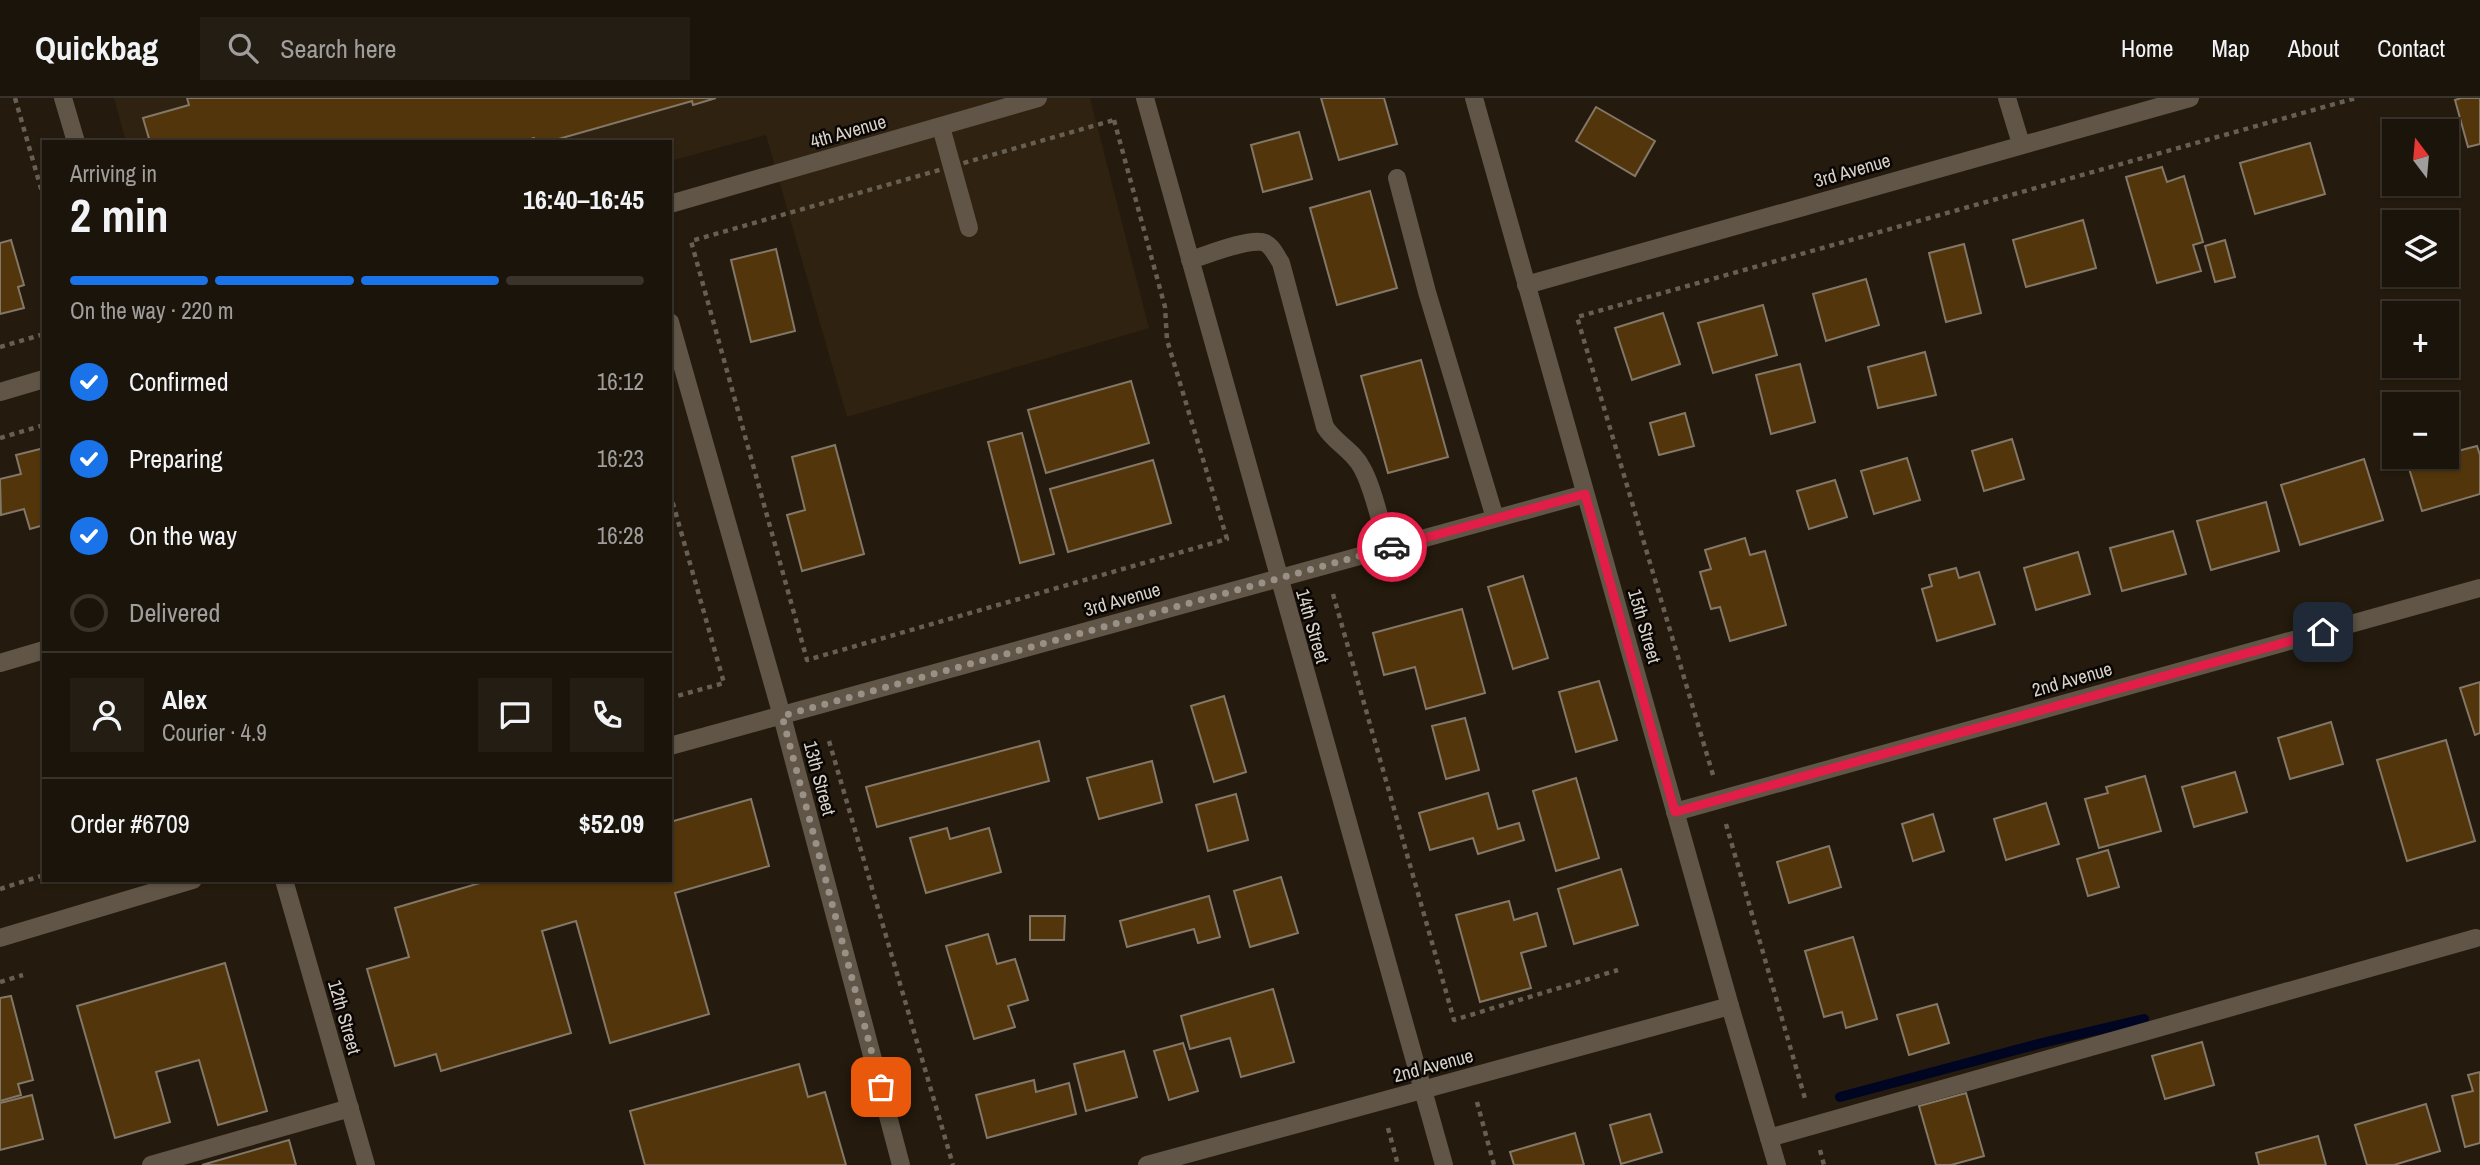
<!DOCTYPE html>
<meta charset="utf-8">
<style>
:root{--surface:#1b140a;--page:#241d13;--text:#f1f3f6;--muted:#a09e9c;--line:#39332b;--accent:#1a73e8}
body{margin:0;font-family:"Archivo Narrow",sans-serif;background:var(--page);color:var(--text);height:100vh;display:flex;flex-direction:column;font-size:26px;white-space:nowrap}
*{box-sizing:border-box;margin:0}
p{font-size:23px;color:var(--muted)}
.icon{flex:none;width:38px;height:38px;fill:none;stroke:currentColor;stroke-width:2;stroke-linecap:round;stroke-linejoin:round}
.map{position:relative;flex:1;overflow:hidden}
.side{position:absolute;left:42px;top:42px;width:630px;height:742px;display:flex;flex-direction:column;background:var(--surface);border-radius:0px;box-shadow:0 2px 5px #0004,0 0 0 2px var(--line)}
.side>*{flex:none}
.needle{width:46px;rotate:344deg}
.tools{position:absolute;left:2382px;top:21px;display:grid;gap:14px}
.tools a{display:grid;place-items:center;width:77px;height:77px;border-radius:0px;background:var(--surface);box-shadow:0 2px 5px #0004,0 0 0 2px var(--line);font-size:35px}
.pin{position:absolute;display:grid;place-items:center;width:60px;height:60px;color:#fff;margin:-30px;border-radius:14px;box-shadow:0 4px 10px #0006}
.courier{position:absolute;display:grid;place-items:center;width:70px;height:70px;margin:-35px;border:5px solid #e11d48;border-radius:50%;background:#fff;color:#222;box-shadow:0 2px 9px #0007}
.headline em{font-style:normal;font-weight:800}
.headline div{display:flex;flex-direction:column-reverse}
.headline{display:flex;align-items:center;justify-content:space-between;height:119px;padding:0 28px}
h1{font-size:46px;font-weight:800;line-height:52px}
.bar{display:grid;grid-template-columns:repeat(4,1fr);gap:10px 7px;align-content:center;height:84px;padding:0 28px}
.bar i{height:9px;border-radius:5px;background:var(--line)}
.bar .on{background:var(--accent)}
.bar p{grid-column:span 4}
.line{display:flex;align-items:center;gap:18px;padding:0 28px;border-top:2px solid var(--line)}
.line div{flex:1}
.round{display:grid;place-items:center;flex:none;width:74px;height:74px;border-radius:0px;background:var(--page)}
ol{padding:0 28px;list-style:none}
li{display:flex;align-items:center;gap:21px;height:77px}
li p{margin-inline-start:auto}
li .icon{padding:7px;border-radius:50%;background:var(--accent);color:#fff;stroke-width:4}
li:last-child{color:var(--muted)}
li i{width:38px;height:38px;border:4px solid var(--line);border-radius:50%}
header{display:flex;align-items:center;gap:42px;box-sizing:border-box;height:98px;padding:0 35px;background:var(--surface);border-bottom:2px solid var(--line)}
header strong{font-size:33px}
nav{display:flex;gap:38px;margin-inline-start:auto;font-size:24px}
.search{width:490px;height:63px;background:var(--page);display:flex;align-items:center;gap:18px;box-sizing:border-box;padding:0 24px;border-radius:0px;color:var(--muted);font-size:26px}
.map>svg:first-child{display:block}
.built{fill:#2f2210}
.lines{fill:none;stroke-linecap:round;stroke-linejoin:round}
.stream{stroke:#000522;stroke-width:10}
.building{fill:#52350a;stroke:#837768;stroke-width:2}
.path{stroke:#675f53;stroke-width:4.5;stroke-dasharray:5 5;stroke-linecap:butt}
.service{stroke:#605546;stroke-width:18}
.minor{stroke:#605546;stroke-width:18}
.done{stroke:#999187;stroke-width:7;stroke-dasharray:0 12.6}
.route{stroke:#e11d48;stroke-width:9}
.labels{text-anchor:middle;stroke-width:5;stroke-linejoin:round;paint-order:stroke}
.street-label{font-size:19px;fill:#d8d1c9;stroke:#0a0603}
</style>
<header>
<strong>Quickbag</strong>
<div class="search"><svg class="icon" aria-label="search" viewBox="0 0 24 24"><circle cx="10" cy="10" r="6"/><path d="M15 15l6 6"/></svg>Search here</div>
<nav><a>Home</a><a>Map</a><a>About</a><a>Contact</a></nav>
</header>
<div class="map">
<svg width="2480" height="1067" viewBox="0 0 2480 1067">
<rect width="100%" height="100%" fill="#241a0d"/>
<polygon class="built" points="114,0 1090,0 1149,230 847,319 766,37 670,63 670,44 126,44"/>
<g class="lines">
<polyline class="stream" points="1840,999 2042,945 2144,921"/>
</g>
<g class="building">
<polygon points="187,0 716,0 693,7 692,3 548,44 535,44 534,40 519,44 150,44 143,20 189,7"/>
<polygon points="1321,0 1384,0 1397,46 1339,62"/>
<polygon points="2461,0 2480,0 2480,46 2468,49 2455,2"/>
<polygon points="1596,9 1655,43 1635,78 1576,43"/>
<polygon points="1299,34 1312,81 1263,94 1251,47"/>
<polygon points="2310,45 2325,96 2255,116 2240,65"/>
<polygon points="2162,69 2167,84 2184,78 2203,144 2193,147 2201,173 2157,185 2126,79"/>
<polygon points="1370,93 1397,190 1337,207 1310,110"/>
<polygon points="2083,122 2096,170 2026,189 2013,142"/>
<polygon points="11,142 24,187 18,189 24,210 0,216 0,145"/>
<polygon points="2225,142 2235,179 2215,184 2205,148"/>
<polygon points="1964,146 1981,215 1946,224 1929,155"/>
<polygon points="776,151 795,233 751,244 731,162"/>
<polygon points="1866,181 1879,227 1826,243 1813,196"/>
<polygon points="1763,207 1777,257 1713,275 1698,225"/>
<polygon points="1663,215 1680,266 1632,282 1615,230"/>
<polygon points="1925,254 1936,297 1878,310 1868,269"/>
<polygon points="1421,262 1448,359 1388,375 1361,278"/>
<polygon points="1800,266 1815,324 1771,336 1756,277"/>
<polygon points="1131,283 1149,345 1046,375 1028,312"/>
<polygon points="1685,315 1694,348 1659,357 1650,325"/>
<polygon points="1022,335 1054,456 1020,465 988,344"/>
<polygon points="2012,341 2024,381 1984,393 1972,353"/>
<polygon points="835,347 864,456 802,473 787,417 805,412 792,359"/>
<polygon points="2477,348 2480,357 2480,396 2422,413 2408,367 2438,359 2446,359 2446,356"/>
<polygon points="44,350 44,427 30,431 24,411 1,417 0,381 21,376 16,357"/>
<polygon points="1907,360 1920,402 1874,416 1861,373"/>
<polygon points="2364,361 2383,422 2300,447 2281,387"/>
<polygon points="1153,362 1171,425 1068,454 1050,391"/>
<polygon points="1835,382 1847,419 1809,431 1797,393"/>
<polygon points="2266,404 2279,453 2211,472 2197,423"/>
<polygon points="2173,433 2186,476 2122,493 2110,450"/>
<polygon points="1745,440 1750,457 1765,453 1786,527 1730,543 1720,509 1711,511 1700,474 1711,471 1705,452"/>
<polygon points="2078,454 2090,496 2036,512 2024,470"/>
<polygon points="1956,470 1959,480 1979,474 1995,526 1937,543 1922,491 1932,488 1929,477"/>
<polygon points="1523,478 1548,560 1513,571 1488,489"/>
<polygon points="1462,511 1485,595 1426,611 1415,569 1384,577 1373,535"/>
<polygon points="1599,583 1617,642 1576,654 1559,594"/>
<polygon points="2480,584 2480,635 2475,637 2460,590"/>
<polygon points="1224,598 1246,674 1214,684 1191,608"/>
<polygon points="1465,620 1479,672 1446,681 1432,628"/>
<polygon points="2331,624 2343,666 2290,681 2278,640"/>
<polygon points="2446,642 2475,743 2407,763 2377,662"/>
<polygon points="1039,643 1049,683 877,729 866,689"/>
<polygon points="1152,663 1162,704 1099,721 1087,680"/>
<polygon points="2235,674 2247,714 2194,729 2182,689"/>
<polygon points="2145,678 2161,733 2099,750 2085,701 2108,695 2106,689"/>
<polygon points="1576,680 1599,760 1556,773 1533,693"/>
<polygon points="1488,695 1498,731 1519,725 1524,742 1478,756 1473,740 1430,752 1419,715"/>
<polygon points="1236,696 1248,742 1208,753 1196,707"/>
<polygon points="751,701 769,768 675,795 709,916 610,945 576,823 542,833 571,935 441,973 436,956 395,968 367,871 409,859 395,810 490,782 670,782 670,724"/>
<polygon points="2046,705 2059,746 2006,762 1994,721"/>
<polygon points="1933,716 1944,753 1913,763 1902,726"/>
<polygon points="947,730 950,741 989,730 1001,774 926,795 910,740"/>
<polygon points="1829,748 1841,789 1789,805 1777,764"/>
<polygon points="2108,752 2119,789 2088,798 2077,761"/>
<polygon points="1621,771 1638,827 1574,846 1558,791"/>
<polygon points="1281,779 1298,835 1250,849 1234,793"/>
<polygon points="1209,798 1220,839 1198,845 1194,831 1127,849 1120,823"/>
<polygon points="1509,803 1514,822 1537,815 1546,848 1521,855 1531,890 1480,904 1456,817"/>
<polygon points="1030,818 1065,818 1064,842 1030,842"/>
<polygon points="988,836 997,866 1015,861 1028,902 1008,908 1015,929 974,941 946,848"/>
<polygon points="1853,839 1877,921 1846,930 1842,914 1824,919 1805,853"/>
<polygon points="225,865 267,1013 218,1027 199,962 156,974 170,1024 115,1040 77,908"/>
<polygon points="1273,891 1294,964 1241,979 1230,940 1190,951 1181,918"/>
<polygon points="11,898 33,982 18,986 21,997 0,1003 0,900"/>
<polygon points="1937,906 1949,945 1909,957 1897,917"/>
<polygon points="2202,944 2214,987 2165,1001 2152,958"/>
<polygon points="1183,945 1198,993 1169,1002 1154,953"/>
<polygon points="1124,953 1137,999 1086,1013 1074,966"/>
<polygon points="799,966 808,999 825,994 846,1067 645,1067 630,1013"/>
<polygon points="2480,974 2480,1045 2465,1049 2452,998 2473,993 2468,977"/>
<polygon points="1034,982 1036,994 1069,985 1076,1016 987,1040 976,997"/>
<polygon points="1966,995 1984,1058 1951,1067 1936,1067 1919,1008"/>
<polygon points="32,997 43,1041 0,1052 0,1005"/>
<polygon points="2426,1006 2440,1053 2394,1067 2367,1067 2355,1027"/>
<polygon points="1650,1016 1662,1054 1621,1066 1610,1027"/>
<polygon points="1575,1035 1584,1067 1514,1067 1510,1054"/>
<polygon points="2318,1038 2326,1067 2259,1067 2256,1055"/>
<polygon points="289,1042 296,1067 202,1067"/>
</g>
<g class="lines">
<g class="path">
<polyline points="15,0 44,101"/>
<polygon points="1114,22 1165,209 1167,242 1227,441 807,562 691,143"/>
<polyline points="0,249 44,236"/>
<polyline points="0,340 44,327"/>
<polyline points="670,395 724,585 670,600"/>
<polyline points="1333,496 1454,922 1618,872"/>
<polyline points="829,643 953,1067"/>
<polyline points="1713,677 1577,219 2356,0"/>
<polyline points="1726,726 1806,1004"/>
<polyline points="0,791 44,777"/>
<polyline points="0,884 23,877"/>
<polyline points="1477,1004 1494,1067"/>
<polyline points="1388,1030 1398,1067"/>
<polyline points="1820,1052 1824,1067"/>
</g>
<g class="service">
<polyline points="941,29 969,130"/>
<polyline points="1397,80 1427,194 1495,420"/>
<path d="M 1190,162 C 1207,157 1245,141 1262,144 C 1272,146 1276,158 1281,165 L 1325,329 C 1336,346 1354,353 1362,370 C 1373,389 1381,427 1388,450"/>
<polyline points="0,565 44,552"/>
<polyline points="1769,1040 2476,840"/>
<polyline points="151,1067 350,1010"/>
</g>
<g class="minor">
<polyline points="63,0 76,44"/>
<polyline points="1145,0 1444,1067"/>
<polyline points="1474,0 1730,908 1777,1067"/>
<polyline points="2007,0 2021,46"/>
<polyline points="670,106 1038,0"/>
<polyline points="1526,187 2190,0"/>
<polyline points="670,224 782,618 901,1067"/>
<polyline points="0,294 44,281"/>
<polyline points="670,648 1585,396"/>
<polyline points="1675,714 2480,490"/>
<polyline points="284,782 366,1067"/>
<polyline points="0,840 193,782"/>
<polyline points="1147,1067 1730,908"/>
</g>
</g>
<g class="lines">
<polyline class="done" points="881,989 782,618 1392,449"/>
<polyline class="route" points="1392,449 1585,396 1675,714 2323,534"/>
</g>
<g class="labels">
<g class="street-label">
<text transform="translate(848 33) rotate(-16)" y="7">4th Avenue</text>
<text transform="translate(1852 72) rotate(-16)" y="7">3rd Avenue</text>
<text transform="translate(1122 501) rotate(-16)" y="7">3rd Avenue</text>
<text transform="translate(1313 528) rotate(74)" y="7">14th Street</text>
<text transform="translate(1645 528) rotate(74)" y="7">15th Street</text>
<text transform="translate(2072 581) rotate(-16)" y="7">2nd Avenue</text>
<text transform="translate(820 680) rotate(75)" y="7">13th Street</text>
<text transform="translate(345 919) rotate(74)" y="7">12th Street</text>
<text transform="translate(1433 967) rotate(-15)" y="7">2nd Avenue</text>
</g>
</g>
</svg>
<div class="tools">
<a><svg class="needle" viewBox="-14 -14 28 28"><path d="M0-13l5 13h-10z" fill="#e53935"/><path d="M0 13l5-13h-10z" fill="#a09e9c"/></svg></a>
<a><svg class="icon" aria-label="layers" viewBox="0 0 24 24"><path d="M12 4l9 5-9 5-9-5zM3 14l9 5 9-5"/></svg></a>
<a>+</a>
<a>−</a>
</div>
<div class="pin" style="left:881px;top:989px;background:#ea580c"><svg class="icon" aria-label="bag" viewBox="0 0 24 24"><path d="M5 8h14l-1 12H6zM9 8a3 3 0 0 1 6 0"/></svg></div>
<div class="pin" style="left:2323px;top:534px;background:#1f2937"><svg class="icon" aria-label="home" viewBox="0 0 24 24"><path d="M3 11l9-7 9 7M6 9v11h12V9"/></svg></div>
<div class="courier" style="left:1392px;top:449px"><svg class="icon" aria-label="car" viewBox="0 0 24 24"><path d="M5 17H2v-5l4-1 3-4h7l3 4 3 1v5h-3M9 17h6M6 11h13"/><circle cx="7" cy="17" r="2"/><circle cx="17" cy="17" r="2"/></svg></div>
<section class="side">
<div class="headline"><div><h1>2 min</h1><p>Arriving in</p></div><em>16:40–16:45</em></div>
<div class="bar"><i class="on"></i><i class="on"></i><i class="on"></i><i></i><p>On the way · 220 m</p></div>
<ol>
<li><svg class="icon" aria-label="check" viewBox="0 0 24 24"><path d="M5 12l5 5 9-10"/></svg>Confirmed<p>16:12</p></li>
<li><svg class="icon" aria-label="check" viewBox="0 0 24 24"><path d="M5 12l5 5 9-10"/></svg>Preparing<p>16:23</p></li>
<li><svg class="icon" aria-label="check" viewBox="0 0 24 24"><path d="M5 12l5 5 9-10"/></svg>On the way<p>16:28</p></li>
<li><i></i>Delivered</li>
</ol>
<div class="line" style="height:126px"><a class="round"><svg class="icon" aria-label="person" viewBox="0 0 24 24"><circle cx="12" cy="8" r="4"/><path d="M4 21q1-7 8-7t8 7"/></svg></a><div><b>Alex</b><p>Courier · 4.9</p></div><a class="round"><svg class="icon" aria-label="chat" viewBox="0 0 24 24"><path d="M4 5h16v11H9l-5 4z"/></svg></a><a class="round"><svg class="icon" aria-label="phone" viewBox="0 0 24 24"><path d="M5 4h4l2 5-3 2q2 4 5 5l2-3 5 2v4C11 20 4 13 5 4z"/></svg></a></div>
<div class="line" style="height:91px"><div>Order #6709</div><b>$52.09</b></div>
</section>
</div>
